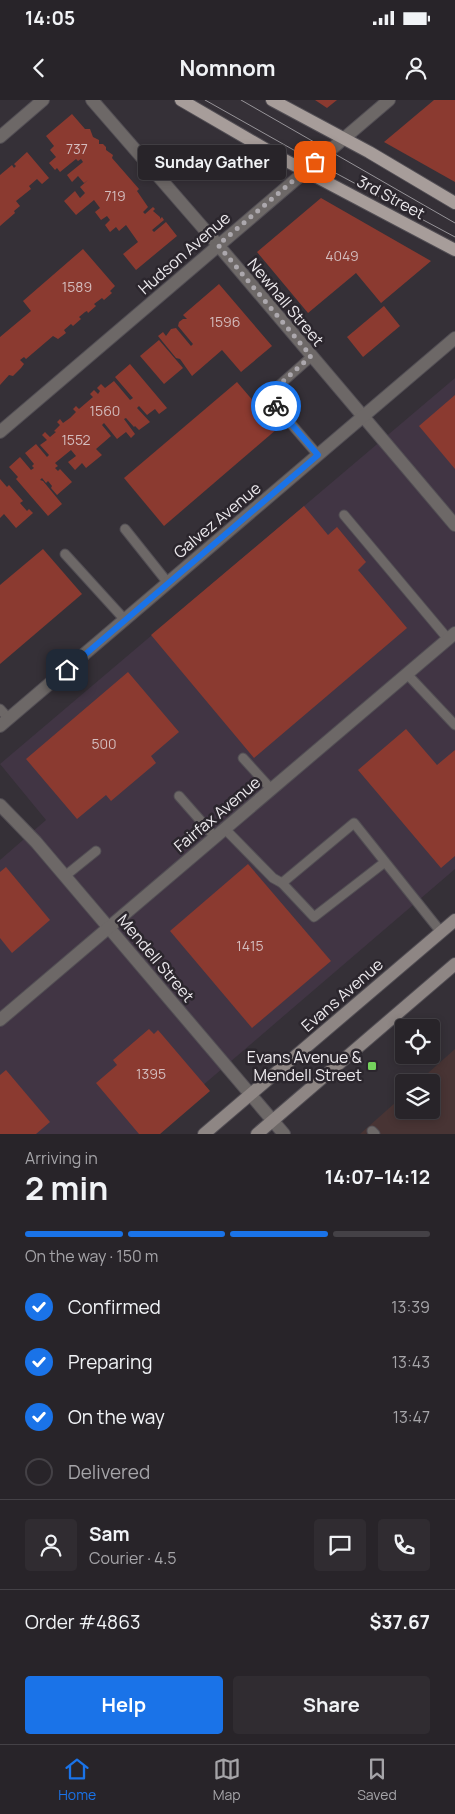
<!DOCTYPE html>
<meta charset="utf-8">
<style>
:root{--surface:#282429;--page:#302c31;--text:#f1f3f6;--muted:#a5a4a8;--line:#444146;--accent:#1a73e8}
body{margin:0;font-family:Manrope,sans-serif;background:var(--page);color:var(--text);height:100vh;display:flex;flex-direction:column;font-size:19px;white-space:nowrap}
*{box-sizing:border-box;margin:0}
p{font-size:16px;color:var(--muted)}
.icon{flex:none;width:28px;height:28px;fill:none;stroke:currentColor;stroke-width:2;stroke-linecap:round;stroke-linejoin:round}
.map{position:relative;height:1034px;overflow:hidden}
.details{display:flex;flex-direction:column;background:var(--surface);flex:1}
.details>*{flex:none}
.fabs{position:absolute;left:395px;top:919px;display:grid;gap:10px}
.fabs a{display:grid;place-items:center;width:45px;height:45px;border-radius:5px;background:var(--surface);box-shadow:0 2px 8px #0003,0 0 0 1px var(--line);font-size:25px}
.pin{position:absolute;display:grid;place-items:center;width:42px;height:42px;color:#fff;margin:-21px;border-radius:10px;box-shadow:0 2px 8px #0006}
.courier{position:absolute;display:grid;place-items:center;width:50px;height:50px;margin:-25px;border:4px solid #1a73e8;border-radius:50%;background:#fff;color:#222;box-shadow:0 1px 6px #0007}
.bubble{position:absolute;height:35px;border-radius:5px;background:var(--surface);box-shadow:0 2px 8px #0003,0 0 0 1px var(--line);font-size:16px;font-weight:700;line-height:35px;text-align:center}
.head em{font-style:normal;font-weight:700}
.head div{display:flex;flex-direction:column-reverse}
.head{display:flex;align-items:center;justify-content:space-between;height:85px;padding:0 25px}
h1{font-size:32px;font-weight:700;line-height:38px}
.bar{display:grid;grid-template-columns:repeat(4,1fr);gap:8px 5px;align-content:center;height:60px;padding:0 25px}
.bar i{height:6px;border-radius:4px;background:var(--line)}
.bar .current{background:var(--accent)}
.bar p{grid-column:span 4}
.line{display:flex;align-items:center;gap:12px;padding:0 25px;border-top:1px solid var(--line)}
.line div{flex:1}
.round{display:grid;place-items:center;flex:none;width:52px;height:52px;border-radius:5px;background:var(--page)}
ol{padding:0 25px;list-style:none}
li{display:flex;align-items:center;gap:15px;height:55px}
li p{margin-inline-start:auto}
li .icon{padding:5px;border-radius:50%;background:var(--accent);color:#fff;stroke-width:4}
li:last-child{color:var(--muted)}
li i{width:28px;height:28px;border:2px solid var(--line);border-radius:50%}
.cta{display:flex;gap:10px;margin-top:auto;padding:10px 25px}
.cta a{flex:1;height:58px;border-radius:5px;background:var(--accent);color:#fff;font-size:20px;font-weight:700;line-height:58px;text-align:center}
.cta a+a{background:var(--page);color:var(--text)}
.status{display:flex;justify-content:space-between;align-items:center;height:35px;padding:0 25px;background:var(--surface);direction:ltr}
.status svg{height:14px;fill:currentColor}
header{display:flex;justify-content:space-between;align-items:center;height:65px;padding:0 25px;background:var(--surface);font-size:22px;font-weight:700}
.tabs{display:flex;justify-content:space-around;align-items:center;height:70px;border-top:1px solid var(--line);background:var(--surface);font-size:14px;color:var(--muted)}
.tabs a{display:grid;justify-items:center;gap:2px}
.tabs .current{color:var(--accent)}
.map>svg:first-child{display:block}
.commercial{fill:#413544}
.education{fill:#483434}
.building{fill:#8b3a30}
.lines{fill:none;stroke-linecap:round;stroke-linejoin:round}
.lane-casing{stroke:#524e54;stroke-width:11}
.street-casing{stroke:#524e54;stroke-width:14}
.secondary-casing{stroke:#524e54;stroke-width:14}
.primary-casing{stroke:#524e54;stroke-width:14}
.lane{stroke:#6d6867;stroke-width:9}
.street{stroke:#6d6867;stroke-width:12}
.secondary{stroke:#8e8684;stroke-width:12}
.primary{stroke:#a79d9a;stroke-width:12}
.tram{stroke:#969398;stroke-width:1}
.done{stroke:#aca8ad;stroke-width:5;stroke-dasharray:0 9}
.route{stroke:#1a73e8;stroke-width:6}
.poi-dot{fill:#74d25c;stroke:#2b262d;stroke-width:2}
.labels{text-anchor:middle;stroke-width:5;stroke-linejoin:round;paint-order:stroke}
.number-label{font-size:14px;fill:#d4bdbe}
.street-label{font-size:16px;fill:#ece9ed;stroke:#2b262d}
.poi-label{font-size:16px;fill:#ece9ed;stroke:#2b262d;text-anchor:end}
</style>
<div class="status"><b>14:05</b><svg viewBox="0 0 49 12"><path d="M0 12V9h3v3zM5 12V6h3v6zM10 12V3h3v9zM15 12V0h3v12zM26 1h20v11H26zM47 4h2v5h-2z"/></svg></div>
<header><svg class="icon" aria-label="back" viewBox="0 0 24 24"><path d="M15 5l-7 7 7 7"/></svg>Nomnom<svg class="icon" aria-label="person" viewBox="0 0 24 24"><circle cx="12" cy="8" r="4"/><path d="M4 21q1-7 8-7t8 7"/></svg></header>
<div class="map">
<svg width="455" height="1034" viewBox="0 0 455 1034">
<rect width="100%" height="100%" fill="#353037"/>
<polygon class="commercial" points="455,278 455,769 146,1034 0,1034 0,760 46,720 0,664"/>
<polygon class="education" points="455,949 455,1034 360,1034 404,995 404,1010 431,1010 431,982 418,982"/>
<g class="building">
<polygon points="315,0 337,0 327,8"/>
<polygon points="434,0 455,0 455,82 384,42"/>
<polygon points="72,14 85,29 90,29 93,37 99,40 99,44 103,44 106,47 106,50 113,55 112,58 139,89 137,91 148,107 143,112 145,114 153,107 155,109 153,111 160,117 160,119 162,117 164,120 152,130 154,132 166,122 177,136 136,170 123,154 138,142 126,125 119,131 116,127 110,132 105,125 110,120 107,116 101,120 95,112 100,108 94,100 76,115 64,101 75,91 80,98 85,93 80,87 88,80 84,83 78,76 72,82 67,75 83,62 81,59 78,61 76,59 60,72 57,68 55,70 49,63 56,57 50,50 54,46 46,36"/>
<polygon points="27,52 49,78 42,84 37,79 29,86 31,89 16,101 20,106 14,111 15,113 0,126 0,75 12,65 14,68 16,66 14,64"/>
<polygon points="321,98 431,161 381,203 356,173 308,213 257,152"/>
<polygon points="83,149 115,186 110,191 112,193 104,200 102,198 94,204 96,206 88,213 87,211 85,212 79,217 81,219 73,226 71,224 64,230 66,233 58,239 53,236 26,259 24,257 20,260 24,264 21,268 13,276 9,275 0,285 0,237 31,211 23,201"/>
<polygon points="219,184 272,246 241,272 222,250 192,276 180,259 176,258 158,236 163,232 166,236 171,229 176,228 191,246 193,244 178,226 179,222 183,219 187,219 183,215"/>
<polygon points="384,206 400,226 363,257 347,237"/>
<polygon points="159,240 183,268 164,284 140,256"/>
<polygon points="130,264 167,308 159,314 155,309 147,315 139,306 137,308 150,322 139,330 135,326 134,327 126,318 124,319 135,334 131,338 126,332 117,339 104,323 102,325 111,336 96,349 102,355 86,368 82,363 75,370 68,362 76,356 71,350 55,363 58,366 55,368 58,371 60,369 72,382 57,395 51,388 52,386 48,381 46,383 42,378 40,380 43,381 62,404 48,416 16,379 18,377 9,367 20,357 31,370 34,368 32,366 34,364 25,353 36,344 47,357 49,355 40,345 47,340 42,335 45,332 50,337 56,332 54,331 60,325 57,322 60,319 63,323 70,318 76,312 73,309 76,306 79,309 93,297 90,294 94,290 98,294 100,291 97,288 101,284 105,288 114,281 130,300 133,298 115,277"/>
<polygon points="237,282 277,329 164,426 124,378"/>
<polygon points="455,295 455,369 419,326"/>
<polygon points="0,379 7,387 9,385 23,401 20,403 27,411 29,409 33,413 16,428 4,414 0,418"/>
<polygon points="304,406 328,435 337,427 366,462 358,470 407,528 254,658 151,535"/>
<polygon points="43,449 82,494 0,564 0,485"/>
<polygon points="128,572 179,632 151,656 156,663 111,701 106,695 77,719 26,659"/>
<polygon points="406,629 437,665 455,650 455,756 441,768 358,670"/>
<polygon points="248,764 331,861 252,928 170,831"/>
<polygon points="6,767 50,820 12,853 0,838 0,772"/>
<polygon points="149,929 154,934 158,930 210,991 160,1034 139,1034 96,983 117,965 113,960"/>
<polygon points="6,970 50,1022 36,1034 0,1034 0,975"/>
</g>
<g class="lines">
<defs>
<g id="lane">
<polyline points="311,257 267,296 318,355"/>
<polyline points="344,415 448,539"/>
<polyline points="125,429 168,483"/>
<polyline points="65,454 125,520"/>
<polyline points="407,574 455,625"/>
<polyline points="0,609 9,619"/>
<polyline points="243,658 271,689"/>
<polyline points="179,696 215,737"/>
<polyline points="225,729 273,778 282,783"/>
<polyline points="385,762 314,817 282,783 354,723 441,832"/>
<polyline points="65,776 96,751"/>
<polyline points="372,1031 375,1034"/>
</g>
<g id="street">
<polyline points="92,0 218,145 455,425"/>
<polyline points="0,37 43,0"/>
<polyline points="0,332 389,0"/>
<polyline points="0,626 455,238"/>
<polyline points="0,705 36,742 284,1034"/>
<polyline points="0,920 455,533"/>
</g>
<g id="secondary">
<polyline points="204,1034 455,820"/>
<polyline points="257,1034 455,864"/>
</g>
<g id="primary">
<polyline points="181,0 279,57 455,150"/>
<polyline points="272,0 369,52 455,103"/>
</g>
</defs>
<use href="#lane" class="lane-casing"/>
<use href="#street" class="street-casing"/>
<use href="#secondary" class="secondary-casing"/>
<use href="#primary" class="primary-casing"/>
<use href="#lane" class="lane"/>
<use href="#street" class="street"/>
<use href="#secondary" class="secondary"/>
<use href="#primary" class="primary"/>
<g class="tram">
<polyline points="205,0 315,62 455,137"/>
<polyline points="241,0 455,123"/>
</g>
</g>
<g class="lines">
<polyline class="done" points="276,306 267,296 311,256 218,145 315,62"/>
<polyline class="route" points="67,570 318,355 276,306"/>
</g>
<rect class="poi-dot" x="367" y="961" width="10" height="10" rx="2.5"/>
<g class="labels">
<g class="number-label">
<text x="77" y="54">737</text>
<text x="115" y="101">719</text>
<text x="342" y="161">4049</text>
<text x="77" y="192">1589</text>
<text x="225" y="227">1596</text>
<text x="105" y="316">1560</text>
<text x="76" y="345">1552</text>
<text x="104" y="649">500</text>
<text x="250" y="851">1415</text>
<text x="151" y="979">1395</text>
</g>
<g class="street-label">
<text transform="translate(391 97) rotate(28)" y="6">3rd Street</text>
<text transform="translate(184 153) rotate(-41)" y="6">Hudson Avenue</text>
<text transform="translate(286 202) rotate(50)" y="6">Newhall Street</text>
<text transform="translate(217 420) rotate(-40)" y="6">Galvez Avenue</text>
<text transform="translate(217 714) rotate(-40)" y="6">Fairfax Avenue</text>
<text transform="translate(156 858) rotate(50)" y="6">Mendell Street</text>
<text transform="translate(342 895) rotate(-41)" y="6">Evans Avenue</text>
</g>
<g class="poi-label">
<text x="362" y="963">Evans Avenue &amp;<tspan x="362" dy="18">Mendell Street</tspan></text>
</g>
</g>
</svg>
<div class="fabs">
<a><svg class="icon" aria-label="locate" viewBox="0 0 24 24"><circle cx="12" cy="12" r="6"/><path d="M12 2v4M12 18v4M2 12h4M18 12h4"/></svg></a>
<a><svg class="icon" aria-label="layers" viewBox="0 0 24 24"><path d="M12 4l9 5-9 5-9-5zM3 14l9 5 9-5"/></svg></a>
</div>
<div class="pin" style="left:315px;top:62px;background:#ea580c"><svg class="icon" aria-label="bag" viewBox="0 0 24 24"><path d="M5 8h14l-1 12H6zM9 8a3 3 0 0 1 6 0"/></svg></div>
<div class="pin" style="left:67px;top:570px;background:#1f2937"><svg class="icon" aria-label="home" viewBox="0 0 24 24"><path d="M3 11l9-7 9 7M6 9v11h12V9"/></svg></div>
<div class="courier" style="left:276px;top:306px"><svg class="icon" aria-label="bike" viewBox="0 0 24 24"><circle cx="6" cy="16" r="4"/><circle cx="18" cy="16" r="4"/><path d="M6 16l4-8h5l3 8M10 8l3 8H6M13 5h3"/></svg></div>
<div class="bubble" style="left:138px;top:45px;width:148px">Sunday Gather</div>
</div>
<section class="details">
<div class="head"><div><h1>2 min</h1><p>Arriving in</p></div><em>14:07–14:12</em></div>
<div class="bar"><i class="current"></i><i class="current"></i><i class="current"></i><i></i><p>On the way · 150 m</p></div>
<ol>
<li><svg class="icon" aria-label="check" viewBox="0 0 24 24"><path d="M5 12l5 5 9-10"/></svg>Confirmed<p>13:39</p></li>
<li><svg class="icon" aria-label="check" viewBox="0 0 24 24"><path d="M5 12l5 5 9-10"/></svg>Preparing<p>13:43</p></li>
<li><svg class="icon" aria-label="check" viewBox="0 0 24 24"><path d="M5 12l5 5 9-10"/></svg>On the way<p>13:47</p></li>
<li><i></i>Delivered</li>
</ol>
<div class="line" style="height:90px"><a class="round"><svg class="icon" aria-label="person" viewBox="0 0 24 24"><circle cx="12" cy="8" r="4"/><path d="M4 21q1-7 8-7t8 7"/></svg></a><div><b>Sam</b><p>Courier · 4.5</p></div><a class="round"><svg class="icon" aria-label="chat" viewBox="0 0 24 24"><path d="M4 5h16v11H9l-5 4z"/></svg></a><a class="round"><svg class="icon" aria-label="phone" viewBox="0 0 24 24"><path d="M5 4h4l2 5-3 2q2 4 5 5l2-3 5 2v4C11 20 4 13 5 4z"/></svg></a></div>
<div class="line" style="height:65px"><div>Order #4863</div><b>$37.67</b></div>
<div class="cta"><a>Help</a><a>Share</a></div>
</section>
<nav class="tabs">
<a class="current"><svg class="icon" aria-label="home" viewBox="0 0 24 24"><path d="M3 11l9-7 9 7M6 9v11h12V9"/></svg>Home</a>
<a><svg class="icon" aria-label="map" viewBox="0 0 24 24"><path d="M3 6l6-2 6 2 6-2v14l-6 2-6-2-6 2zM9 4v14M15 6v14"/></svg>Map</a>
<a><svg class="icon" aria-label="saved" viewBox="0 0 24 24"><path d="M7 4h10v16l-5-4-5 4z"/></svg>Saved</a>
</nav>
